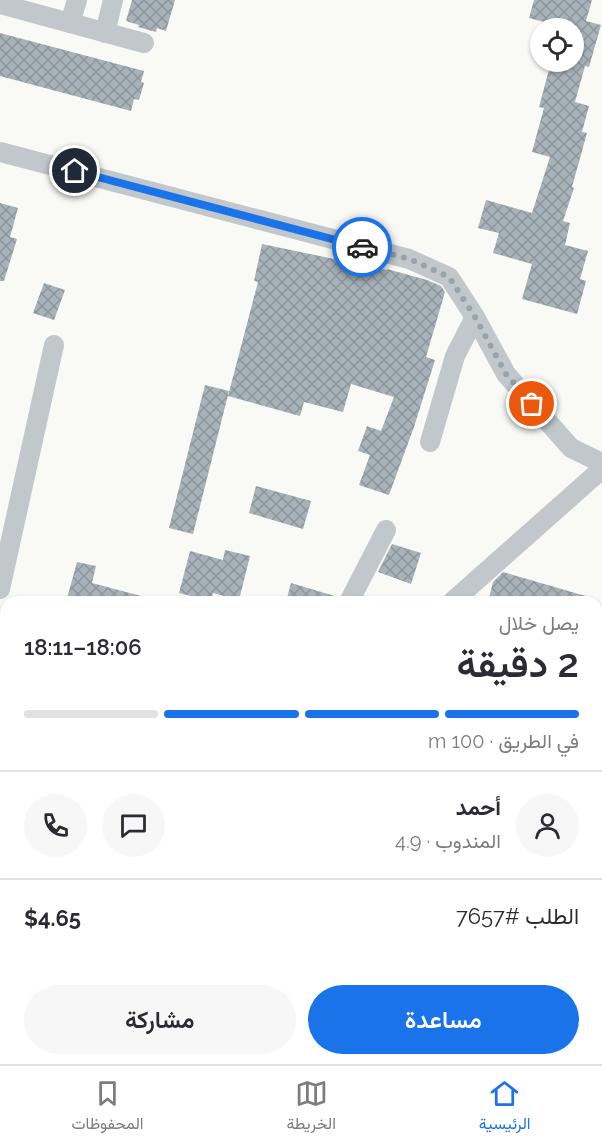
<!DOCTYPE html>
<html lang="ar">
<meta charset="utf-8">
<style>
:root{--surface:#fff;--page:#f7f7f7;--text:#2b2b33;--muted:#7c7c81;--line:#e1e1e2;--accent:#1a73e8}
body{margin:0;font-family:Raleway,Vazirmatn,sans-serif;background:var(--page);color:var(--text);direction:rtl;height:100vh;display:flex;flex-direction:column;font-size:22px;white-space:nowrap}
*{box-sizing:border-box;margin:0}
p{font-size:20px;color:var(--muted)}
.icon{flex:none;width:33px;height:33px;fill:none;stroke:currentColor;stroke-width:2;stroke-linecap:round;stroke-linejoin:round}
.map{position:relative;flex:1;overflow:hidden;direction:ltr}
.side{position:absolute;left:0px;top:596px;width:603px;height:470px;display:flex;flex-direction:column;background:var(--surface);border-radius:18px 18px 0 0;box-shadow:0 2px 4px #0004;direction:rtl}
.side>*{flex:none}
.fabs{position:absolute;left:530px;top:18px;display:grid;gap:12px}
.fabs a{display:grid;place-items:center;width:54px;height:54px;border-radius:50%;background:var(--surface);box-shadow:0 2px 4px #0004;font-size:30px}
.pin{position:absolute;display:grid;place-items:center;width:51px;height:51px;color:#fff;margin:-26px;border:3px solid #fff;border-radius:50%;box-shadow:0 2px 6px #0007}
.courier{position:absolute;display:grid;place-items:center;width:60px;height:60px;margin:-30px;border:4px solid #1a73e8;border-radius:50%;background:#fff;color:#222;box-shadow:0 2px 8px #0007}
.headline em{font-style:normal;font-weight:600}
.headline div{display:flex;flex-direction:column-reverse}
.headline{display:flex;align-items:center;justify-content:space-between;height:102px;padding:0 24px}
h1{font-size:39px;font-weight:600;line-height:45px}
.bar{display:grid;grid-template-columns:repeat(4,1fr);gap:9px 6px;align-content:center;height:72px;padding:0 24px}
.bar i{height:8px;border-radius:4px;background:var(--line)}
.bar .on{background:var(--accent)}
.bar p{grid-column:span 4}
.line{display:flex;align-items:center;gap:15px;padding:0 24px;border-top:2px solid var(--line)}
.line div{flex:1}
.round{display:grid;place-items:center;flex:none;width:63px;height:63px;border-radius:32px;background:var(--page)}
.button{display:flex;gap:12px;margin-top:auto;padding:12px 24px}
.button a{flex:1;height:69px;border-radius:36px;background:var(--accent);color:#fff;font-size:24px;font-weight:600;line-height:69px;text-align:center}
.button a+a{background:var(--page);color:var(--text)}
.menu{display:flex;justify-content:space-around;align-items:center;height:84px;border-top:2px solid var(--line);background:var(--surface);font-size:16px;color:var(--muted)}
.menu a{display:grid;justify-items:center;gap:3px}
.menu .on{color:var(--accent)}
.map>svg:first-child{display:block}
.building{fill:url(#building-cross-hatch)}
.lines{fill:none;stroke-linecap:round;stroke-linejoin:round}
.minor{stroke:#c1c7ca;stroke-width:20}
.done{stroke:#96a4ac;stroke-width:6;stroke-dasharray:0 10.8}
.route{stroke:#1a73e8;stroke-width:8}
</style>
<div class="map">
<svg width="602" height="1064" viewBox="0 0 602 1064">
<defs>
<pattern id="building-cross-hatch" width="8" height="8" patternUnits="userSpaceOnUse" patternTransform="scale(1.5)"><rect width="8" height="8" fill="#a8b3b9"/><path d="M0 0l8 8M0 8l8-8" fill="none" stroke="#8c969c"/></pattern>
</defs>
<rect width="100%" height="100%" fill="#f9f9f6"/>
<g class="building">
<polygon points="132,0 175,0 166,31 157,28 156,32 138,27 139,25 126,21"/>
<polygon points="534,0 592,0 586,21 601,25 589,67 585,66 575,102 589,106 582,132 587,133 572,187 574,188 563,221 570,223 565,245 588,251 580,279 586,281 577,314 522,299 532,264 493,253 499,233 478,228 486,200 532,213 550,157 532,152 544,108 539,107 551,62 573,62 573,28 567,28 529,18"/>
<polygon points="0,33 144,71 141,82 144,83 139,100 134,99 131,111 0,76"/>
<polygon points="0,203 18,208 10,237 17,239 4,281 0,281"/>
<polygon points="262,244 387,270 387,269 427,280 441,286 445,292 426,357 435,360 414,427 389,495 359,485 370,455 358,451 367,426 381,431 394,397 351,384 343,412 304,402 300,416 228,396 258,282 254,281"/>
<polygon points="44,283 65,290 54,320 33,313"/>
<polygon points="205,385 229,391 193,534 169,528"/>
<polygon points="256,486 311,501 303,529 249,513"/>
<polygon points="392,544 421,553 411,584 378,572"/>
<polygon points="225,550 250,556 239,600 213,593 211,601 179,593 190,551 223,560"/>
<polygon points="77,562 96,566 92,583 141,596 141,602 66,602"/>
<polygon points="503,572 589,597 589,602 488,602 493,582"/>
<polygon points="291,583 338,597 337,602 286,602"/>
</g>
<g class="lines">
<g class="minor">
<polyline points="0,4 144,43"/>
<polyline points="70,23 77,0"/>
<polyline points="105,33 113,0"/>
<polyline points="0,152 409,259 449,277 475,317 506,374 571,448 602,463"/>
<polyline points="430,442 455,356 475,317"/>
<polyline points="0,589 54,345"/>
<polyline points="349,602 386,530"/>
<polyline points="452,602 602,469"/>
<polyline points="0,640 6,641"/>
<polyline points="597,710 602,697"/>
<polyline points="597,874 602,876"/>
<polyline points="0,991 6,992"/>
<polyline points="533,1059 550,1064"/>
<polyline points="96,1064 98,1059"/>
<polyline points="444,1064 446,1059"/>
</g>
</g>
<g class="lines">
<polyline class="done" points="362,247 410,259 449,277 475,317 506,374 532,404"/>
<polyline class="route" points="75,171 362,247"/>
</g>
</svg>
<div class="fabs">
<a><svg class="icon" aria-label="locate" viewBox="0 0 24 24"><circle cx="12" cy="12" r="6"/><path d="M12 2v4M12 18v4M2 12h4M18 12h4"/></svg></a>
</div>
<div class="pin" style="left:532px;top:404px;background:#ea580c"><svg class="icon" aria-label="bag" viewBox="0 0 24 24"><path d="M5 8h14l-1 12H6zM9 8a3 3 0 0 1 6 0"/></svg></div>
<div class="pin" style="left:75px;top:171px;background:#1f2937"><svg class="icon" aria-label="home" viewBox="0 0 24 24"><path d="M3 11l9-7 9 7M6 9v11h12V9"/></svg></div>
<div class="courier" style="left:362px;top:247px"><svg class="icon" aria-label="car" viewBox="0 0 24 24"><path d="M5 17H2v-5l4-1 3-4h7l3 4 3 1v5h-3M9 17h6M6 11h13"/><circle cx="7" cy="17" r="2"/><circle cx="17" cy="17" r="2"/></svg></div>
<section class="side">
<div class="headline"><div><h1>2 دقيقة</h1><p>يصل خلال</p></div><em>18:06–18:11</em></div>
<div class="bar"><i class="on"></i><i class="on"></i><i class="on"></i><i></i><p>في الطريق · 100 m</p></div>
<div class="line" style="height:108px"><a class="round"><svg class="icon" aria-label="person" viewBox="0 0 24 24"><circle cx="12" cy="8" r="4"/><path d="M4 21q1-7 8-7t8 7"/></svg></a><div><b>أحمد</b><p>المندوب · 4.9</p></div><a class="round"><svg class="icon" aria-label="chat" viewBox="0 0 24 24"><path d="M4 5h16v11H9l-5 4z"/></svg></a><a class="round"><svg class="icon" aria-label="phone" viewBox="0 0 24 24"><path d="M5 4h4l2 5-3 2q2 4 5 5l2-3 5 2v4C11 20 4 13 5 4z"/></svg></a></div>
<div class="line" style="height:78px"><div>الطلب #7657</div><b>$4.65</b></div>
<div class="button"><a>مساعدة</a><a>مشاركة</a></div>
</section>
</div>
<nav class="menu">
<a class="on"><svg class="icon" aria-label="home" viewBox="0 0 24 24"><path d="M3 11l9-7 9 7M6 9v11h12V9"/></svg>الرئيسية</a>
<a><svg class="icon" aria-label="map" viewBox="0 0 24 24"><path d="M3 6l6-2 6 2 6-2v14l-6 2-6-2-6 2zM9 4v14M15 6v14"/></svg>الخريطة</a>
<a><svg class="icon" aria-label="saved" viewBox="0 0 24 24"><path d="M7 4h10v16l-5-4-5 4z"/></svg>المحفوظات</a>
</nav>
